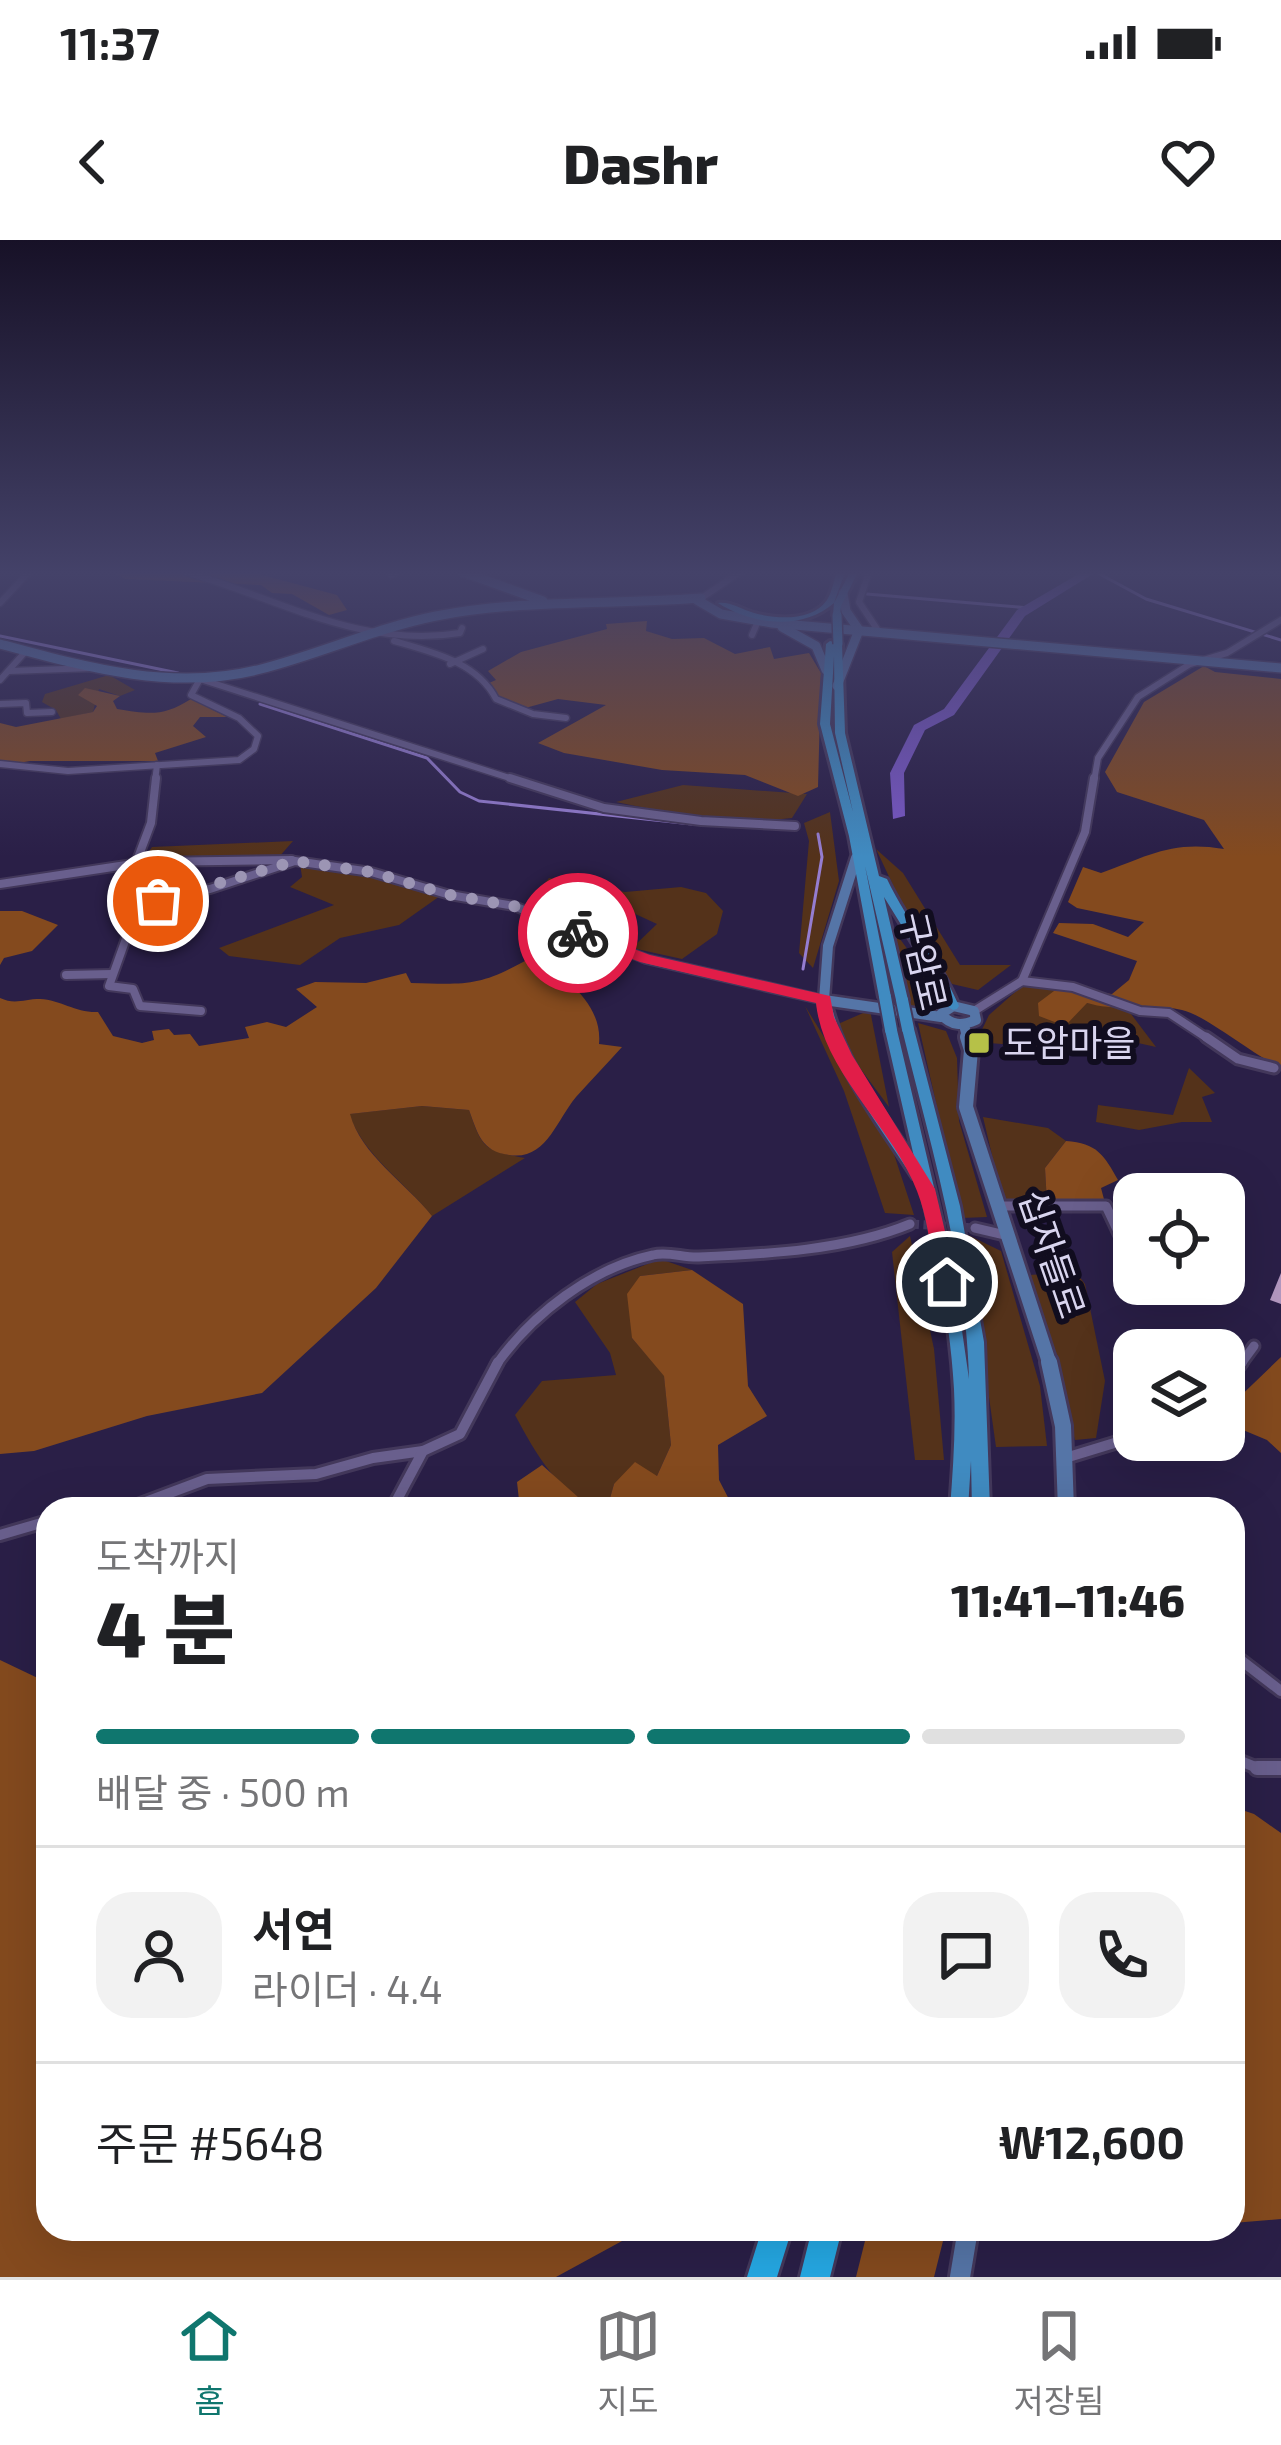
<!DOCTYPE html>
<html lang="ko">
<meta charset="utf-8">
<style>
:root{--surface:#fff;--page:#f2f2f2;--text:#202124;--muted:#757577;--line:#e0e0e0;--accent:#0f766e}
body{margin:0;font-family:"Exo 2","Noto Sans KR",sans-serif;background:var(--page);color:var(--text);height:100vh;display:flex;flex-direction:column;font-size:45px;white-space:nowrap}
*{box-sizing:border-box;margin:0}
p{font-size:39px;color:var(--muted)}
.icon{flex:none;width:66px;height:66px;fill:none;stroke:currentColor;stroke-width:2;stroke-linecap:round;stroke-linejoin:round}
.map{position:relative;flex:1;overflow:hidden}
.details{position:absolute;left:36px;top:1257px;width:1209px;height:744px;display:flex;flex-direction:column;background:var(--surface);border-radius:36px;box-shadow:0 12px 48px #0002}
.details>*{flex:none}
.buttons{position:absolute;left:1113px;top:933px;display:grid;gap:24px}
.buttons a{display:grid;place-items:center;width:132px;height:132px;border-radius:24px;background:var(--surface);box-shadow:0 12px 48px #0002;font-size:60px}
.pin{position:absolute;display:grid;place-items:center;width:102px;height:102px;color:#fff;margin:-51px;border:6px solid #fff;border-radius:50%;box-shadow:0 3px 12px #0007}
.courier{position:absolute;display:grid;place-items:center;width:120px;height:120px;margin:-60px;border:9px solid #e11d48;border-radius:50%;background:#fff;color:#222;box-shadow:0 3px 15px #0007}
.summary em{font-style:normal;font-weight:800}
.summary div{display:flex;flex-direction:column-reverse}
.summary{display:flex;align-items:center;justify-content:space-between;height:204px;padding:0 60px}
h1{font-size:78px;font-weight:800;line-height:90px}
.bar{display:grid;grid-template-columns:repeat(4,1fr);gap:18px 12px;align-content:center;height:144px;padding:0 60px}
.bar i{height:15px;border-radius:9px;background:var(--line)}
.bar .on{background:var(--accent)}
.bar p{grid-column:span 4}
.line{display:flex;align-items:center;gap:30px;padding:0 60px;border-top:3px solid var(--line)}
.line div{flex:1}
.round{display:grid;place-items:center;flex:none;width:126px;height:126px;border-radius:36px;background:var(--page)}
.status{display:flex;justify-content:space-between;align-items:center;height:84px;padding:0 60px;background:var(--surface);direction:ltr}
.status svg{height:33px;fill:currentColor}
header{display:flex;justify-content:space-between;align-items:center;height:156px;padding:0 60px;background:var(--surface);font-size:54px;font-weight:800}
.tab-bar{display:flex;justify-content:space-around;align-items:center;height:168px;border-top:3px solid var(--line);background:var(--surface);font-size:33px;color:var(--muted)}
.tab-bar a{display:grid;justify-items:center;gap:6px}
.tab-bar .on{color:var(--accent)}
.map>svg:first-child{display:block}
.green{fill:#54321a}
.forest{fill:#844a1e}
.lines{fill:none;stroke-linecap:round;stroke-linejoin:round}
.stream{stroke:#957dd1;stroke-width:3}
.river{fill:#7857c4;fill-rule:evenodd}
.street-tunnel{stroke:#443a60;stroke-width:9;stroke-dasharray:9 4.5;stroke-linecap:butt}
.street-far4-casing{stroke:#43385b;stroke-width:9}
.street-far3-casing{stroke:#43385b;stroke-width:12}
.street-far2-casing{stroke:#43385b;stroke-width:15}
.street-far1-casing{stroke:#43385b;stroke-width:16}
.street-casing{stroke:#43385b;stroke-width:20}
.secondary-far4-casing{stroke:#43385b;stroke-width:12}
.secondary-far3-casing{stroke:#43385b;stroke-width:15}
.secondary-far2-casing{stroke:#43385b;stroke-width:20}
.secondary-far1-casing{stroke:#43385b;stroke-width:22}
.secondary-casing{stroke:#43385b;stroke-width:26}
.primary-casing{stroke:#43385b;stroke-width:6}
.highway-casing{stroke:#43385b;stroke-width:6}
.street-far4{stroke:#695f8d;stroke-width:6}
.street-far3{stroke:#695f8d;stroke-width:8}
.street-far2{stroke:#695f8d;stroke-width:9}
.street-far1{stroke:#695f8d;stroke-width:10}
.street{stroke:#695f8d;stroke-width:14}
.secondary-far4{stroke:#5575a7;stroke-width:9}
.secondary-far3{stroke:#5575a7;stroke-width:10}
.secondary-far2{stroke:#5575a7;stroke-width:14}
.secondary-far1{stroke:#5575a7;stroke-width:16}
.secondary{stroke:#5575a7;stroke-width:20}
.primary{fill:#408bc1;fill-rule:evenodd}
.highway{fill:#25a8e3;fill-rule:evenodd}
.primary-bridge-far1-casing{stroke:#43385b;stroke-width:12;stroke-linecap:butt}
.primary-bridge-casing{stroke:#43385b;stroke-width:16;stroke-linecap:butt}
.primary-bridge-far1{stroke:#408bc1;stroke-width:9}
.primary-bridge{stroke:#408bc1;stroke-width:12}
.wall{fill:#b297bf}
.route{fill:#e11d48}
.done{stroke:#9c95b4;stroke-width:12;stroke-dasharray:0 21.6}
.poi-dot{fill:#b6c148;stroke:#110d1f;stroke-width:4.5}
.labels{text-anchor:middle;stroke-width:12;stroke-linejoin:round;paint-order:stroke}
.street-label{font-size:36px;fill:#d9d5ef;stroke:#110d1f}
.poi-label{font-size:36px;fill:#d9d5ef;stroke:#110d1f;text-anchor:start}
</style>
<div class="status"><b>11:37</b><svg viewBox="0 0 49 12"><path d="M0 12V9h3v3zM5 12V6h3v6zM10 12V3h3v9zM15 12V0h3v12zM26 1h20v11H26zM47 4h2v5h-2z"/></svg></div>
<header><svg class="icon" aria-label="back" viewBox="0 0 24 24"><path d="M15 5l-7 7 7 7"/></svg>Dashr<svg class="icon" aria-label="heart" viewBox="0 0 24 24"><path d="M12 20l-8-8c-3-5 5-10 8-4 3-6 11-1 8 4z"/></svg></header>
<div class="map">
<svg width="1281" height="2037" viewBox="0 0 1281 2037">
<rect width="100%" height="100%" fill="#2a1f47"/>
<g class="green">
<polygon points="109,435 135,450 120,456 99,449 93,472 61,479 56,470 42,462 45,454"/>
<path d="M 683,545 L 807,554 L 792,578 C 732,585 674,574 616,562 Z"/>
<polygon points="830,572 839,641 813,728 799,713 809,601 804,583"/>
<polygon points="293,601 279,617 145,617 152,607"/>
<polygon points="876,609 903,633 960,725 1011,725 978,750 952,744 916,694"/>
<polygon points="300,624 354,632 440,656 399,685 340,698 300,725 229,716 219,708 334,665 290,647 302,637"/>
<polygon points="549,638 625,652 681,647 706,653 723,671 717,694 682,719 632,708 657,684 618,666 605,673 540,649"/>
<polygon points="889,684 941,755 940,767 912,769"/>
<polygon points="1023,745 1058,748 1087,763 1128,770 1156,807 1129,801 1123,813 976,802 989,775"/>
<polygon points="805,766 892,908 914,975 885,973 844,851"/>
<polygon points="870,770 889,867 848,812 838,784"/>
<polygon points="918,783 946,791 957,818 959,881 987,977 962,978"/>
<polygon points="1189,828 1215,853 1202,857 1212,882 1182,882 1139,890 1096,882 1098,865 1173,875"/>
<path d="M 422,866 L 469,870 C 482,908 484,911 525,918 L 432,976 C 405,942 364,916 349,874 Z"/>
<polygon points="983,877 1048,888 1066,901 1045,928 1047,963 1003,962"/>
<polygon points="966,994 1001,1011 1040,1146 1047,1206 996,1207"/>
<polygon points="910,996 934,1109 944,1220 915,1220 892,1012"/>
<path d="M 660,1019 L 692,1030 L 640,1036 L 632,1098 L 664,1135 L 671,1205 L 657,1236 L 647,1233 L 614,1244 L 607,1269 C 560,1259 536,1214 515,1175 L 542,1141 L 616,1135 L 610,1113 L 575,1062 L 597,1044 Z"/>
<polygon points="1076,1032 1085,1044 1105,1141 1096,1198 1075,1200 1029,1035"/>
</g>
<g class="forest">
<polygon points="251,332 337,355 347,370 329,375 292,354 272,353 261,345 125,339 115,333"/>
<polygon points="647,381 646,391 672,399 704,398 735,414 770,407 774,419 809,413 821,433 818,547 798,556 745,535 662,530 564,513 538,503 606,465 558,459 518,470 496,462 489,443 496,440 488,431 521,412 607,389 606,384"/>
<path d="M 1204,426 L 1215,432 L 1281,439 L 1281,827 C 1252,815 1206,775 1182,770 C 1149,763 1122,773 1087,763 L 1065,786 L 1039,776 L 1038,763 L 1058,748 L 1112,754 L 1129,740 L 1137,721 L 1053,693 L 1059,683 L 1093,684 L 1128,697 L 1144,682 L 1077,668 L 1068,662 L 1083,627 L 1101,633 C 1148,616 1172,600 1224,609 L 1204,580 L 1117,552 L 1105,532 L 1144,462 Z"/>
<path d="M 85,448 L 120,456 L 113,461 L 117,469 C 149,474 163,477 191,459 L 227,477 L 200,477 L 193,486 L 206,497 L 155,513 L 158,521 L 30,521 L 0,526 L 0,483 L 16,487 L 93,472 L 97,466 L 78,455 Z"/>
<polygon points="0,671 22,671 58,685 32,711 4,718 0,725"/>
<path d="M 532,717 C 562,734 603,763 599,804 L 622,807 C 607,824 591,840 576,857 C 556,881 546,921 509,915 C 481,911 478,894 469,870 L 422,866 L 350,874 C 361,915 406,943 432,976 L 376,1048 L 262,1153 L 147,1176 L 34,1211 L 0,1214 L 0,758 C 15,765 24,759 40,759 C 61,760 76,773 98,772 L 113,796 L 142,803 L 154,800 L 152,791 L 169,789 L 174,795 L 190,794 L 199,806 L 249,798 L 245,787 L 267,782 L 286,787 L 317,767 L 296,749 L 315,742 L 366,743 L 406,733 L 411,743 C 470,745 481,746 532,717 Z"/>
<path d="M 1066,901 C 1097,903 1104,915 1118,940 L 1101,948 L 1105,963 L 1047,963 L 1045,928 Z"/>
<polygon points="692,1030 743,1064 748,1146 767,1176 718,1205 719,1240 734,1269 607,1269 614,1244 635,1222 657,1236 671,1205 664,1136 632,1098 627,1054 640,1036"/>
<polygon points="1281,1117 1281,1213 1267,1200 1231,1185 1229,1167"/>
<polygon points="542,1225 578,1257 601,1269 520,1269 517,1242"/>
<polygon points="0,1420 44,1441 48,1438 48,1989 644,1989 556,2037 0,2037"/>
<polygon points="1233,1567 1254,1574 1281,1593 1281,1979 1233,1983"/>
<polygon points="868,1989 946,1989 934,2037 856,2037"/>
</g>
<g class="lines">
<g class="stream">
<polyline points="1096,332 1146,359 1281,400"/>
<polyline points="867,354 1029,368"/>
<polyline points="0,396 178,433"/>
<polyline points="260,464 427,518 460,552 479,561 692,584"/>
<polyline points="803,729 822,617 818,594"/>
</g>
<polygon class="river" points="1082,332 1096,332 1025,376 954,475 925,490 904,533 905,576 893,579 890,533 914,485 944,469 1017,370"/>
<polyline class="street-tunnel" points="910,984 975,988"/>
<defs>
<g id="street-far4">
<path d="M 186,332 C 279,359 361,409 460,393 L 462,388"/>
<polyline points="869,332 859,362 877,389 873,390"/>
<polyline points="391,335 397,332"/>
<polyline points="703,357 740,332"/>
<polyline points="0,363 29,332"/>
<polyline points="752,395 758,381"/>
<path d="M 394,401 C 432,412 477,422 496,459 L 533,474 L 566,478"/>
<polyline points="450,424 483,409"/>
<polyline points="9,431 93,428"/>
<polyline points="0,440 26,411"/>
<polyline points="0,464 26,463 27,473 52,472"/>
<polyline points="0,524 68,531 239,520 254,509 258,496 239,478 191,455 200,439 519,541"/>
<polyline points="155,541 157,525"/>
<polyline points="1094,541 1098,518 1138,457 1190,424 1227,413 1281,380"/>
</g>
<g id="street-far3">
<polyline points="156,538 151,583 133,631 163,656"/>
<polyline points="510,538 604,568 701,581 795,586"/>
<polyline points="0,644 146,622 292,620"/>
<polyline points="66,735 112,734"/>
<polyline points="1022,741 1073,747 1140,771 1169,773 1210,800"/>
<polyline points="201,771 140,766 133,749 109,746 128,693 163,656 210,649 295,621 371,632 450,655 514,666 646,719 824,760"/>
<polyline points="974,771 1022,741 1085,592 1094,538"/>
</g>
<g id="street-far2">
<polyline points="1206,797 1238,819 1274,828"/>
<polyline points="997,966 1106,966 1131,1019"/>
<polyline points="975,988 1005,995"/>
<path d="M 496,1125 C 532,1074 592,1028 653,1015 C 668,1011 684,1018 699,1017 C 768,1014 847,1010 910,984"/>
<polyline points="1240,1125 1254,1106"/>
</g>
<g id="street-far1">
<polyline points="1224,1147 1242,1122"/>
<polyline points="1062,1219 1134,1197"/>
<polyline points="127,1269 207,1239 316,1234 373,1218 423,1211"/>
<polyline points="392,1269 423,1211 460,1194 498,1122"/>
<polyline points="0,1295 48,1281"/>
<polyline points="1233,1414 1281,1451"/>
<polyline points="1233,1518 1260,1529 1281,1528"/>
</g>
<polyline id="street" points="1257,1528 1281,1528"/>
<g id="secondary-far4">
<polyline points="463,332 543,361"/>
<polyline points="697,360 721,374 772,383 1281,428"/>
<polyline points="782,387 816,406 826,430"/>
<path d="M 0,404 C 85,427 173,452 261,429 C 320,414 376,388 436,376 C 523,359 613,365 701,358"/>
<polyline points="837,446 859,390 846,371 843,353"/>
</g>
<g id="secondary-far3">
<polyline points="856,618 828,706 824,760 941,777"/>
<path d="M 953,766 L 974,771 L 976,780 C 962,786 951,786 941,774 Z"/>
<polyline points="964,785 968,800"/>
</g>
<polyline id="secondary-far2" points="967,797 971,810 966,867 1050,1125"/>
<polyline id="secondary-far1" points="1049,1122 1063,1186 1066,1269"/>
<polyline id="secondary" points="960,2037 968,1989"/>
<g id="primary">
<path d="M 837,332 L 845,332 L 834,363 L 850,332 L 858,332 L 841,366 L 840,377 L 833,375 L 834,363 C 802,391 753,385 718,363 C 729,361 741,369 754,373 C 776,379 812,382 827,360 C 832,352 834,340 837,332 Z"/>
<path d="M 830,401 L 842,404 L 845,493 L 879,636 L 887,639 C 908,683 940,721 959,766 L 957,769 L 953,770 L 947,766 L 931,733 L 884,657 L 908,760 L 902,764 L 896,760 L 865,626 L 891,757 L 885,761 L 879,757 L 849,596 L 820,484 L 826,404 ZM 834,416 L 835,493 L 853,572 L 830,484 Z"/>
<path d="M 824,756 L 830,760 C 843,818 881,868 914,917 L 885,790 L 891,786 L 897,790 L 953,1028 L 969,1139 C 966,1021 930,903 902,789 L 908,785 L 914,789 L 960,966 L 984,1102 L 990,1269 L 972,1269 L 971,1221 L 968,1269 L 950,1269 C 953,1229 956,1189 954,1149 C 950,1078 935,1008 919,939 L 913,938 C 877,882 832,826 818,760 Z"/>
</g>
<g id="highway">
<polygon points="762,1989 792,1989 777,2037 747,2037"/>
<polygon points="812,1989 842,1989 830,2037 800,2037"/>
</g>
</defs>
<use href="#street-far4" class="street-far4-casing"/>
<use href="#street-far3" class="street-far3-casing"/>
<use href="#street-far2" class="street-far2-casing"/>
<use href="#street-far1" class="street-far1-casing"/>
<use href="#street" class="street-casing"/>
<use href="#secondary-far4" class="secondary-far4-casing"/>
<use href="#secondary-far3" class="secondary-far3-casing"/>
<use href="#secondary-far2" class="secondary-far2-casing"/>
<use href="#secondary-far1" class="secondary-far1-casing"/>
<use href="#secondary" class="secondary-casing"/>
<use href="#primary" class="primary-casing"/>
<use href="#highway" class="highway-casing"/>
<use href="#street-far4" class="street-far4"/>
<use href="#street-far3" class="street-far3"/>
<use href="#street-far2" class="street-far2"/>
<use href="#street-far1" class="street-far1"/>
<use href="#street" class="street"/>
<use href="#secondary-far4" class="secondary-far4"/>
<use href="#secondary-far3" class="secondary-far3"/>
<use href="#secondary-far2" class="secondary-far2"/>
<use href="#secondary-far1" class="secondary-far1"/>
<use href="#secondary" class="secondary"/>
<use href="#primary" class="primary"/>
<use href="#highway" class="highway"/>
<defs>
<polyline id="primary-bridge-far1" points="837,375 838,404"/>
<g id="primary-bridge">
<polyline points="885,757 891,790"/>
<polyline points="902,760 908,789"/>
</g>
</defs>
<use href="#primary-bridge-far1" class="primary-bridge-far1-casing"/>
<use href="#primary-bridge" class="primary-bridge-casing"/>
<use href="#primary-bridge-far1" class="primary-bridge-far1"/>
<use href="#primary-bridge" class="primary-bridge"/>
</g>
<polygon class="wall" points="1281,1033 1281,1064 1270,1060"/>
<linearGradient id="sky" x2="0" y2="1"><stop stop-color="#171127"/><stop offset="0.54" stop-color="#444269"/><stop offset="1" stop-color="#444269" stop-opacity="0"/></linearGradient>
<rect width="1281" height="617" fill="url(#sky)"/>
<path class="route" d="M 578,688 L 650,715 L 830,756 L 834,777 L 852,815 L 935,949 L 957,1042 L 954,1047 L 947,1049 L 937,1042 C 931,1012 928,979 917,951 C 893,887 823,833 816,763 L 640,722 L 573,696 L 573,690 Z"/>
<g class="lines">
<polyline class="done" points="158,661 295,621 371,632 450,655 514,666 578,693"/>
</g>
<rect class="poi-dot" x="967" y="791" width="24" height="24" rx="6"/>
<g class="labels">
<g class="street-label">
<text transform="translate(923 721) rotate(77)" y="13">구암로</text>
<text transform="translate(1052 1014) rotate(71)" y="13">십자들로</text>
</g>
<g class="poi-label">
<text x="1003" y="816">도암마을</text>
</g>
</g>
</svg>
<div class="buttons">
<a><svg class="icon" aria-label="locate" viewBox="0 0 24 24"><circle cx="12" cy="12" r="6"/><path d="M12 2v4M12 18v4M2 12h4M18 12h4"/></svg></a>
<a><svg class="icon" aria-label="layers" viewBox="0 0 24 24"><path d="M12 4l9 5-9 5-9-5zM3 14l9 5 9-5"/></svg></a>
</div>
<div class="pin" style="left:158px;top:661px;background:#ea580c"><svg class="icon" aria-label="bag" viewBox="0 0 24 24"><path d="M5 8h14l-1 12H6zM9 8a3 3 0 0 1 6 0"/></svg></div>
<div class="pin" style="left:947px;top:1042px;background:#1f2937"><svg class="icon" aria-label="home" viewBox="0 0 24 24"><path d="M3 11l9-7 9 7M6 9v11h12V9"/></svg></div>
<div class="courier" style="left:578px;top:693px"><svg class="icon" aria-label="bike" viewBox="0 0 24 24"><circle cx="6" cy="16" r="4"/><circle cx="18" cy="16" r="4"/><path d="M6 16l4-8h5l3 8M10 8l3 8H6M13 5h3"/></svg></div>
<section class="details">
<div class="summary"><div><h1>4 분</h1><p>도착까지</p></div><em>11:41–11:46</em></div>
<div class="bar"><i class="on"></i><i class="on"></i><i class="on"></i><i></i><p>배달 중 · 500 m</p></div>
<div class="line" style="height:216px"><a class="round"><svg class="icon" aria-label="person" viewBox="0 0 24 24"><circle cx="12" cy="8" r="4"/><path d="M4 21q1-7 8-7t8 7"/></svg></a><div><b>서연</b><p>라이더 · 4.4</p></div><a class="round"><svg class="icon" aria-label="chat" viewBox="0 0 24 24"><path d="M4 5h16v11H9l-5 4z"/></svg></a><a class="round"><svg class="icon" aria-label="phone" viewBox="0 0 24 24"><path d="M5 4h4l2 5-3 2q2 4 5 5l2-3 5 2v4C11 20 4 13 5 4z"/></svg></a></div>
<div class="line" style="height:156px"><div>주문 #5648</div><b>₩12,600</b></div>
</section>
</div>
<nav class="tab-bar">
<a class="on"><svg class="icon" aria-label="home" viewBox="0 0 24 24"><path d="M3 11l9-7 9 7M6 9v11h12V9"/></svg>홈</a>
<a><svg class="icon" aria-label="map" viewBox="0 0 24 24"><path d="M3 6l6-2 6 2 6-2v14l-6 2-6-2-6 2zM9 4v14M15 6v14"/></svg>지도</a>
<a><svg class="icon" aria-label="saved" viewBox="0 0 24 24"><path d="M7 4h10v16l-5-4-5 4z"/></svg>저장됨</a>
</nav>
